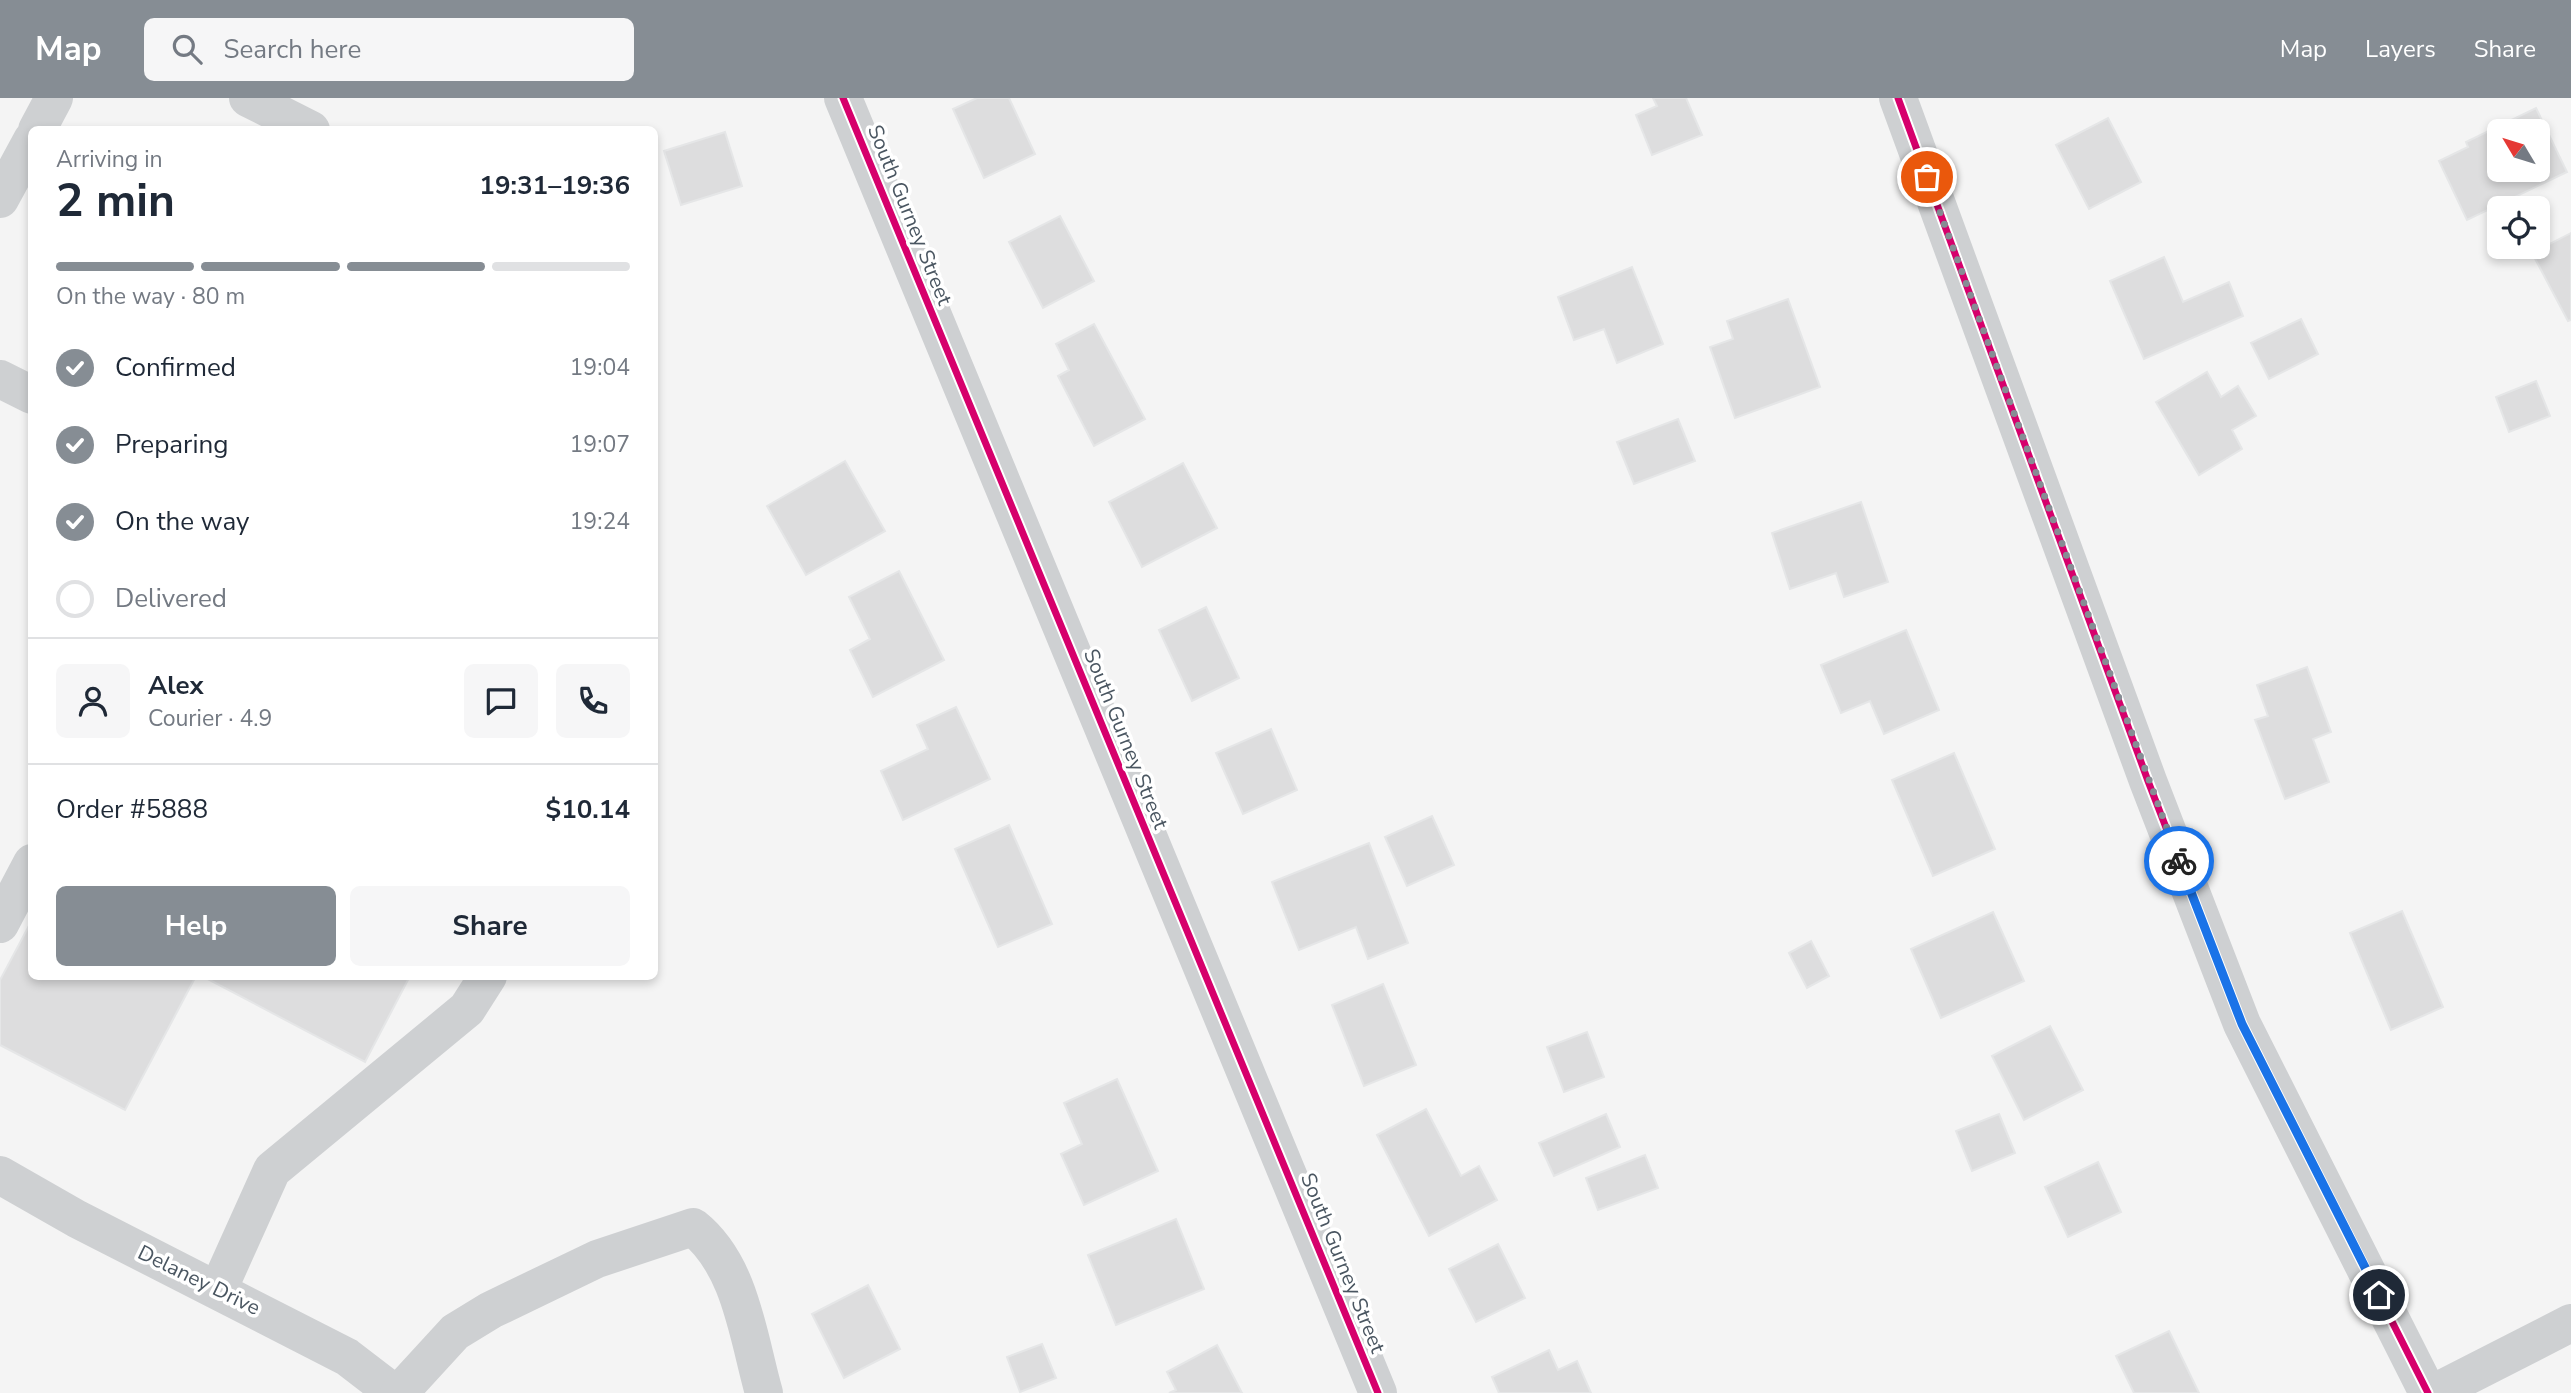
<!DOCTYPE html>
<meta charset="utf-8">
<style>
:root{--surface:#fff;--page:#f6f6f7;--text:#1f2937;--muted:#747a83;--line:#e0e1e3;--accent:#868d94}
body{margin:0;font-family:"Nunito Sans",sans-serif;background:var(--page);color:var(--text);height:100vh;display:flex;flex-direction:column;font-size:26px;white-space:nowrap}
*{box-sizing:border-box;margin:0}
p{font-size:23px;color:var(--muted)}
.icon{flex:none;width:38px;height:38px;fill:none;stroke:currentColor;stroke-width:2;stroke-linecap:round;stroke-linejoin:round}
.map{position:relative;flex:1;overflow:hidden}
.details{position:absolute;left:28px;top:28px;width:630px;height:854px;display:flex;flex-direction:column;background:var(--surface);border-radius:10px;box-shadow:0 4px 10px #0003}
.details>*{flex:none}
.needle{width:46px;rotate:308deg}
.controls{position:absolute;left:2487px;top:21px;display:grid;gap:14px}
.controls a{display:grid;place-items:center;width:63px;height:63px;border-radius:10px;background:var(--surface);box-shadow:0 4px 10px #0003;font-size:35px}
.pin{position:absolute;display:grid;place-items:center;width:60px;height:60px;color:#fff;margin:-30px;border:4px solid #fff;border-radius:50%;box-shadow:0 2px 7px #0007}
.courier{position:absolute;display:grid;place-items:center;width:70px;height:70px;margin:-35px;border:5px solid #1a73e8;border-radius:50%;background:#fff;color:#222;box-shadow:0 2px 9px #0007}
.head em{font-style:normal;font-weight:700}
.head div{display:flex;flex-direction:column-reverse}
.head{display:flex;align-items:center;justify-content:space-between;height:119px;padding:0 28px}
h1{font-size:46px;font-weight:700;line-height:52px}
.bar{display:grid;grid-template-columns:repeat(4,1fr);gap:10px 7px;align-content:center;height:84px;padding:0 28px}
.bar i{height:9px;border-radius:5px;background:var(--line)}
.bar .active{background:var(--accent)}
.bar p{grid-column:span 4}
.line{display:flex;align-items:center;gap:18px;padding:0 28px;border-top:2px solid var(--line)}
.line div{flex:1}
.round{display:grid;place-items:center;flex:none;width:74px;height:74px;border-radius:10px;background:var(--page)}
ol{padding:0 28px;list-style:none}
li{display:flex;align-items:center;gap:21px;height:77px}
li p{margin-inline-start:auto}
li .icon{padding:7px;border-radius:50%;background:var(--accent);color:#fff;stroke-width:4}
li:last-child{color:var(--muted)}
li i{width:38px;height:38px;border:4px solid var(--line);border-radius:50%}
.primary-button{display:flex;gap:14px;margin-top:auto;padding:14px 28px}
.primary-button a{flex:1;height:80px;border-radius:10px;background:var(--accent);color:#fff;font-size:28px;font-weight:700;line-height:80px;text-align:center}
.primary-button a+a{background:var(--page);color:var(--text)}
header{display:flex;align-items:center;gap:42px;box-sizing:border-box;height:98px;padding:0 35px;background:var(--accent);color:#fff}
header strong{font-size:33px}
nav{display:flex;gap:38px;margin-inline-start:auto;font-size:24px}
.search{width:490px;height:63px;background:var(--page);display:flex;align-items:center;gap:18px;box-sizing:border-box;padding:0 24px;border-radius:10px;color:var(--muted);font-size:26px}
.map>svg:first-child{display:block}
.building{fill:#ddddde;stroke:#e5e6e7;stroke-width:2;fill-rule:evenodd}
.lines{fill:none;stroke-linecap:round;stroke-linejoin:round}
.minor{stroke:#ced0d2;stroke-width:38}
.cycleway-casing{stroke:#fff;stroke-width:11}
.cycleway{stroke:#d6006c;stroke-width:7}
.done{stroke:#868d94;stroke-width:7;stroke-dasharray:0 12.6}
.route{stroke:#1a73e8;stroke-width:9}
.labels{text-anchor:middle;stroke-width:7;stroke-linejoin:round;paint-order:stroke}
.street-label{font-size:21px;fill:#4a5661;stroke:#fff}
</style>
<header>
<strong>Map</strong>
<div class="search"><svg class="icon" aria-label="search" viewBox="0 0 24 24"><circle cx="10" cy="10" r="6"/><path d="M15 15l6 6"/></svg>Search here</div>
<nav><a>Map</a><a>Layers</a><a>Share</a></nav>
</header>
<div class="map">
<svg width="2571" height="1295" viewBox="0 0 2571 1295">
<rect width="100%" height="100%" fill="#f4f4f4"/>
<g class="building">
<polygon points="977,0 1009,0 1035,56 984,80 953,11"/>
<polygon points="1653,0 1686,0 1702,37 1652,57 1636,17 1657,8"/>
<path d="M 2536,10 L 2567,74 L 2467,122 L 2439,63 L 2468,49 L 2466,44 ZM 2499,33 L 2538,33 L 2538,72 L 2499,72 Z"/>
<polygon points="2108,20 2141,84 2089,111 2056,47"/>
<polygon points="725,34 742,88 681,107 664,53"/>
<polygon points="1060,118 1094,183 1043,210 1009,144"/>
<polygon points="2571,135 2571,222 2568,223 2532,155"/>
<polygon points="2164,159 2183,204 2229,184 2243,218 2144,261 2110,183"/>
<polygon points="1632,169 1663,246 1617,265 1604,231 1574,242 1558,199"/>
<polygon points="1788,201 1820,289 1735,320 1710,249 1733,241 1727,223"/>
<polygon points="2301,221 2318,256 2269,281 2251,245"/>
<polygon points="1094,226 1145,321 1094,348 1058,278 1069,272 1056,246"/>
<polygon points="2207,274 2221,299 2238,288 2256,318 2232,332 2242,351 2199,377 2156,304"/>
<polygon points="2536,283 2550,318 2509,334 2496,299"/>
<polygon points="1678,321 1695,363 1634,386 1617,344"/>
<polygon points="845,363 885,433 806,477 767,408"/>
<polygon points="1183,365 1217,430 1142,469 1109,404"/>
<polygon points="1861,404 1888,484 1844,499 1836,475 1790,491 1772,435"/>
<polygon points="899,473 944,562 873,599 850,552 870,541 849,499"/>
<polygon points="1206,509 1239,580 1192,603 1159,532"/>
<polygon points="1906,532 1939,612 1884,636 1870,603 1841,615 1821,567"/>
<polygon points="2307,569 2331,634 2313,641 2329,684 2285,701 2255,622 2268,618 2257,587"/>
<polygon points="956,609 990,681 903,722 881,673 928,651 917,627"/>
<polygon points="1271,631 1297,692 1243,716 1216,655"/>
<polygon points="1954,655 1995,751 1933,778 1892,682"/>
<polygon points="1432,718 1454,767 1407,788 1385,739"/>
<polygon points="1009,727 1052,826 998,849 955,751"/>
<polygon points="1369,745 1408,845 1368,861 1356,829 1299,852 1272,784"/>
<polygon points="2402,813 2443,909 2391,932 2350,835"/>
<polygon points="1993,814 2024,883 1941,920 1911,851"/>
<polygon points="32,822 32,878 196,878 125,1012 0,947 0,882"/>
<polygon points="1811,843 1829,878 1807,890 1789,855"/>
<polygon points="202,878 410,878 365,964"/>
<polygon points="1383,886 1416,967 1364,988 1332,907"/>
<polygon points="2050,928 2083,992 2024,1022 1992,958"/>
<polygon points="1587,934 1604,979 1564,994 1547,949"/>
<polygon points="1117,981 1158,1073 1084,1107 1061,1056 1082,1046 1064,1005"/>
<polygon points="1426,1011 1461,1078 1479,1068 1497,1102 1429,1138 1377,1037"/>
<polygon points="1606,1016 1620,1049 1554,1078 1539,1045"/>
<polygon points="1999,1016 2015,1055 1972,1073 1956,1033"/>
<polygon points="1645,1057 1658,1090 1598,1112 1586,1080"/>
<polygon points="2098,1064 2121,1114 2068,1139 2045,1089"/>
<polygon points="1176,1121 1204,1191 1116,1227 1088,1157"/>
<polygon points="1498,1146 1525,1200 1476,1224 1449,1171"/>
<polygon points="868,1187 900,1251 844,1280 812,1216"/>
<polygon points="2169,1233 2199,1295 2134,1295 2116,1258"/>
<polygon points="1042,1246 1056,1280 1020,1294 1007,1259"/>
<polygon points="1217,1247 1242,1295 1169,1295 1176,1292 1167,1274"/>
<polygon points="1549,1252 1558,1272 1577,1263 1591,1295 1499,1295 1492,1279"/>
</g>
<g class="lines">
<g class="minor">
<polyline points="248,0 311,32"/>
<polyline points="843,0 1378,1295"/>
<polyline points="1898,0 2148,683 2242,926 2428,1295"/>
<polyline points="37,32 54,0"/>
<polyline points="0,101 32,42"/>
<polyline points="0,281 32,297"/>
<polyline points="0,826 32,765"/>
<polyline points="0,1077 77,1121 347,1259 394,1295"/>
<polyline points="218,1192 272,1072 467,911 488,878"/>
<path d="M 399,1295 L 455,1234 L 491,1212 L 597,1161 L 693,1129 C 741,1167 748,1239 764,1295"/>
<polyline points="2434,1295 2571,1225"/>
</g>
<defs>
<g id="cycleway">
<polyline points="843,0 1378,1295"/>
<polyline points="1898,0 2148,683 2242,926 2428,1295"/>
</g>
</defs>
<use href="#cycleway" class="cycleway-casing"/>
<use href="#cycleway" class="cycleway"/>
</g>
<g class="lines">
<polyline class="done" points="1927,79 2179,763"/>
<polyline class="route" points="2179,763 2242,926 2379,1197"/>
</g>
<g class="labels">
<g class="street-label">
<text transform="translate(910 117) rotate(68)" y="7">South Gurney Street</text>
<text transform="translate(1126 641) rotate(68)" y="7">South Gurney Street</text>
<text transform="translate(1343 1165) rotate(68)" y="7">South Gurney Street</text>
<text transform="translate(199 1182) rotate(26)" y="7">Delaney Drive</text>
</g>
</g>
</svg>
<div class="controls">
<a><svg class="needle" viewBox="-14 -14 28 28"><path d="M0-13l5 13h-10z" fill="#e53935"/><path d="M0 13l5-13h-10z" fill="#747a83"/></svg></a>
<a><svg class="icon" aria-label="locate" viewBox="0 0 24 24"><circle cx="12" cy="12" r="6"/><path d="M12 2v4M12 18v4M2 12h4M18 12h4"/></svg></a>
</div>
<div class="pin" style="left:1927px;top:79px;background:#ea580c"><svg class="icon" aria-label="bag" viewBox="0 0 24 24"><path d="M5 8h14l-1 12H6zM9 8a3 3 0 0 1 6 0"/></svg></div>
<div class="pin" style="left:2379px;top:1197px;background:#1f2937"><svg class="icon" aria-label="home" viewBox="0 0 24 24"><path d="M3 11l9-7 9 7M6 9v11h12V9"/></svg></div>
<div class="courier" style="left:2179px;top:763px"><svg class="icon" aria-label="bike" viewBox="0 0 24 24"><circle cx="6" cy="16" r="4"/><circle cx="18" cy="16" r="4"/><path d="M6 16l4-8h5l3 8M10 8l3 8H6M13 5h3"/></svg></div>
<section class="details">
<div class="head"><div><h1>2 min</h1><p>Arriving in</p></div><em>19:31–19:36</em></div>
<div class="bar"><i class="active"></i><i class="active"></i><i class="active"></i><i></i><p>On the way · 80 m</p></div>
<ol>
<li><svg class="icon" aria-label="check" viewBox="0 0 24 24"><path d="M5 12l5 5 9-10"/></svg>Confirmed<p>19:04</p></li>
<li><svg class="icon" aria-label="check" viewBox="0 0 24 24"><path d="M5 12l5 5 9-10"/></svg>Preparing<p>19:07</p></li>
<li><svg class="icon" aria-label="check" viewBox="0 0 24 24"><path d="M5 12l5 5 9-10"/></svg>On the way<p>19:24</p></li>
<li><i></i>Delivered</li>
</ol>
<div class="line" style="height:126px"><a class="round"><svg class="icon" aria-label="person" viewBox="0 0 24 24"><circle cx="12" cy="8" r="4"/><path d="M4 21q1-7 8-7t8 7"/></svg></a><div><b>Alex</b><p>Courier · 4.9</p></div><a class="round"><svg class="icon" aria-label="chat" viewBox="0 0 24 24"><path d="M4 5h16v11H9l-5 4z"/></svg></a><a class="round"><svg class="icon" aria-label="phone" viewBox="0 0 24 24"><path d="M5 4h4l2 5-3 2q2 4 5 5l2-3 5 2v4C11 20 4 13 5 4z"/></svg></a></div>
<div class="line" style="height:91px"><div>Order #5888</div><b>$10.14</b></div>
<div class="primary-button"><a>Help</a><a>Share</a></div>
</section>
</div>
